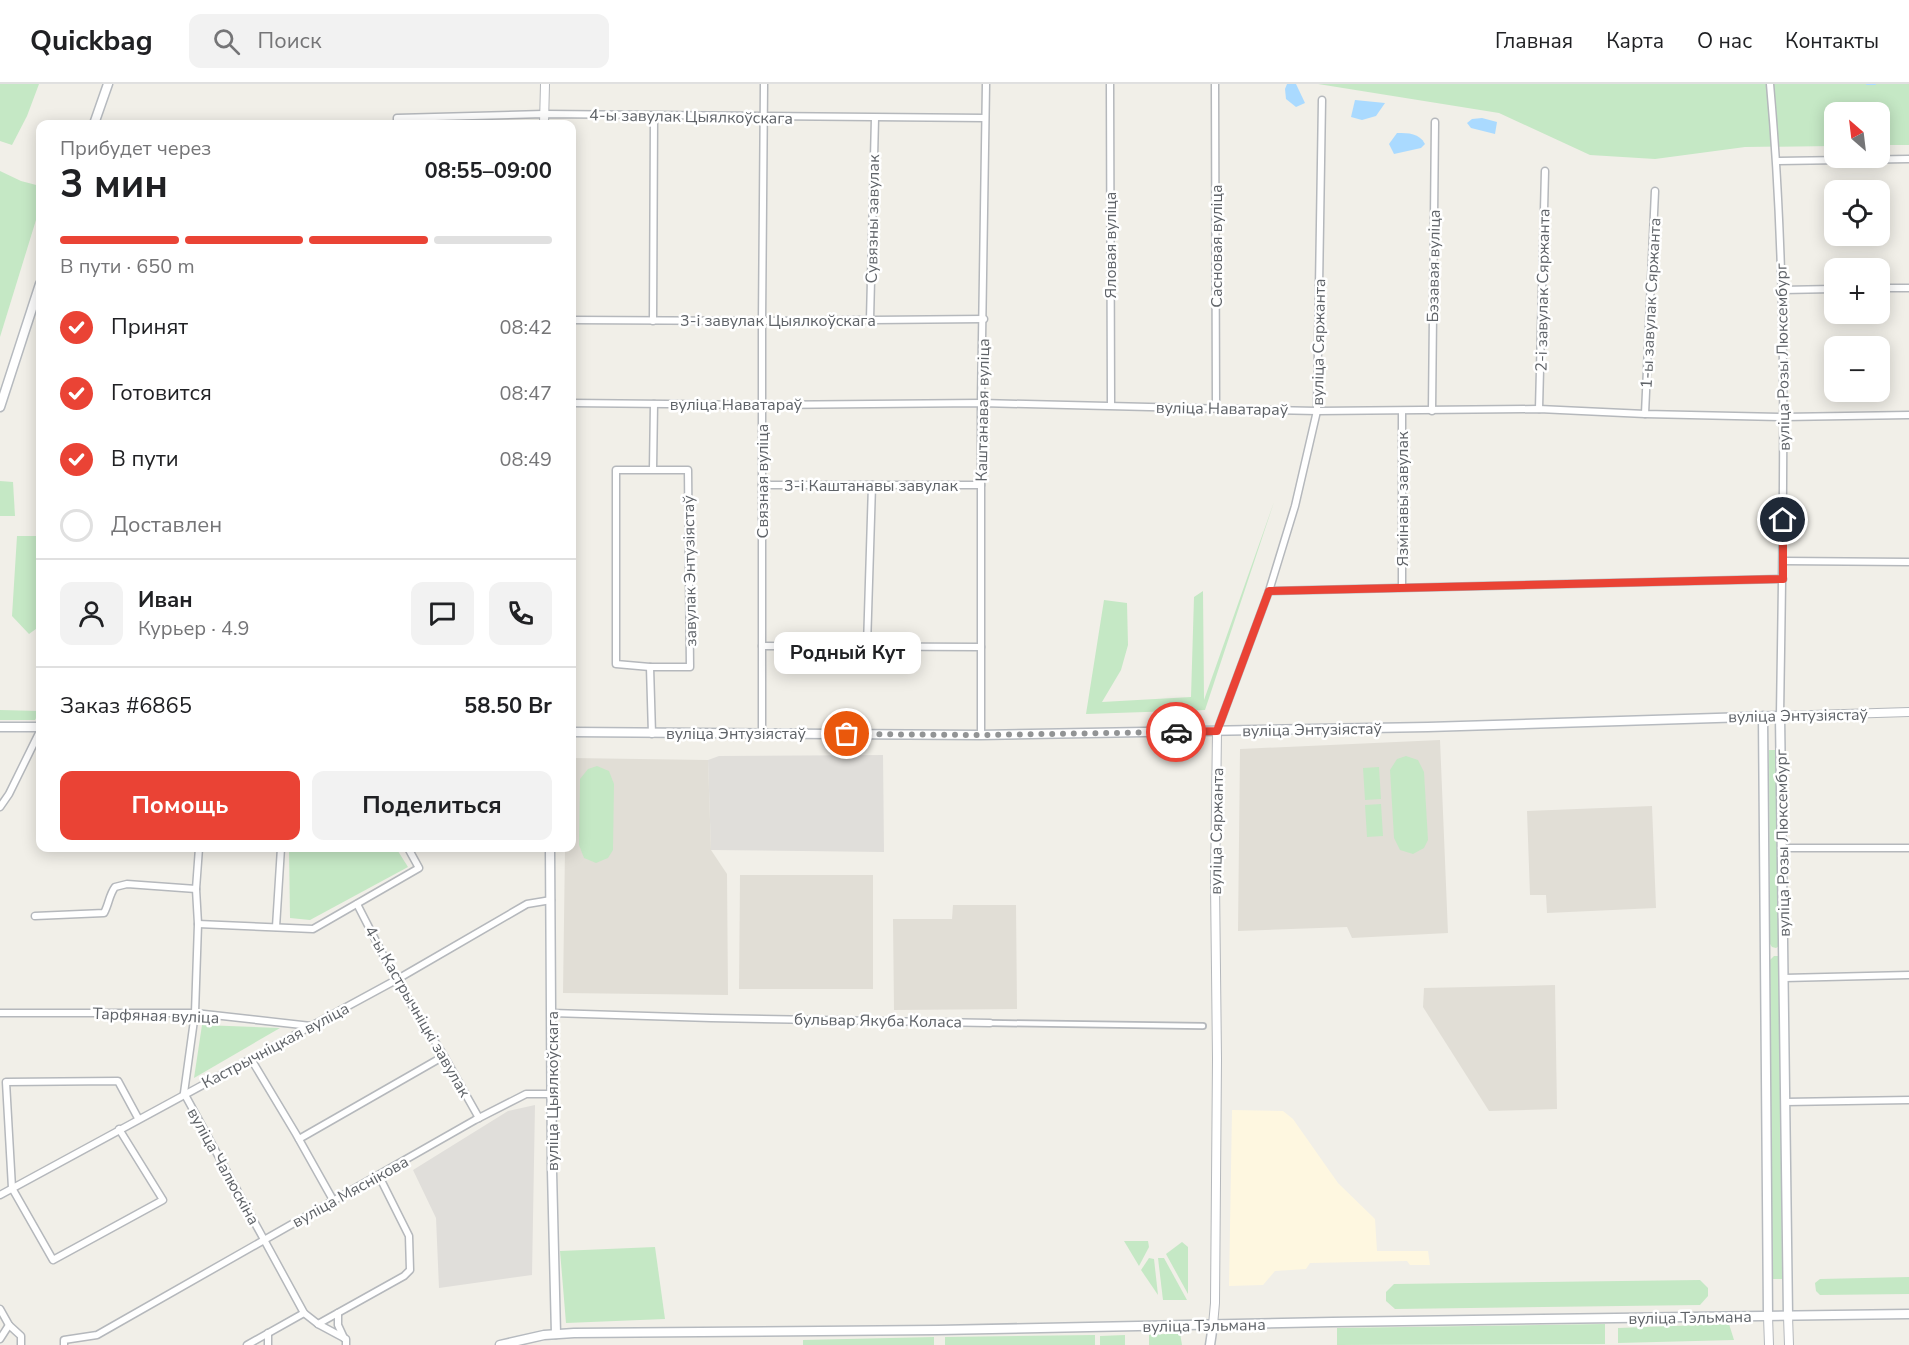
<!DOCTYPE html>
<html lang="ru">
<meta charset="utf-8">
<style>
:root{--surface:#fff;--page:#f2f2f2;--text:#202124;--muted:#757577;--line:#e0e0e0;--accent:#ea4335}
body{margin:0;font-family:"Nunito Sans",sans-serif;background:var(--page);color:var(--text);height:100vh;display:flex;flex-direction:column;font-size:22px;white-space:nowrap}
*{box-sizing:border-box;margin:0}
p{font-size:20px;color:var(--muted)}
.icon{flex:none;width:33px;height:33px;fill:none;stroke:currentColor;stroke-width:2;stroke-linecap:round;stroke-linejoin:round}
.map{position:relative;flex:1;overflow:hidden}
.side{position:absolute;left:36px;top:36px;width:540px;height:732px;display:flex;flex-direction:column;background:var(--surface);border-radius:12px;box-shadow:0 3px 15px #0003}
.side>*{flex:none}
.needle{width:39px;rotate:332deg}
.fabs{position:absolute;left:1824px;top:18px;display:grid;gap:12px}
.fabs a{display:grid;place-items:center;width:66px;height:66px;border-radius:12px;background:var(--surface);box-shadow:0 3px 15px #0003;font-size:30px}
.pin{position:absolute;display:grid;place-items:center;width:51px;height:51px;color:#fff;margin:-26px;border:3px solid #fff;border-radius:50%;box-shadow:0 2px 6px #0007}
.courier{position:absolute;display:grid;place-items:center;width:60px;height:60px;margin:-30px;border:4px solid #ea4335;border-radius:50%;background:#fff;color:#222;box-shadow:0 2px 8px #0007}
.bubble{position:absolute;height:42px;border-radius:12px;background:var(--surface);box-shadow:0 3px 15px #0003;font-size:20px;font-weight:700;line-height:42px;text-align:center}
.headline em{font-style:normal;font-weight:700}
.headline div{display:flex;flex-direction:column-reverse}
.headline{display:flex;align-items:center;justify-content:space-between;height:102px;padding:0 24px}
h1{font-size:39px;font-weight:700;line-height:45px}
.bar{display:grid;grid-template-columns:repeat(4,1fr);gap:9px 6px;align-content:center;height:72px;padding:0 24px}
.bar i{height:8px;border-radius:4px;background:var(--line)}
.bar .selected{background:var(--accent)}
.bar p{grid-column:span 4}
.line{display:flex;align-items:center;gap:15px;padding:0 24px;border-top:2px solid var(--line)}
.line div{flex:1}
.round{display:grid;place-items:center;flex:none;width:63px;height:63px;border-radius:12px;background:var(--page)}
ol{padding:0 24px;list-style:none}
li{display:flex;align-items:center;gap:18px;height:66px}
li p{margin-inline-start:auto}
li .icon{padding:6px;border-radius:50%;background:var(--accent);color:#fff;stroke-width:4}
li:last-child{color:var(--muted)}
li i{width:33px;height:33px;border:3px solid var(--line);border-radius:50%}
.button{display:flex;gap:12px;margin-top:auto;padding:12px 24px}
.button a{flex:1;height:69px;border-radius:12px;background:var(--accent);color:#fff;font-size:24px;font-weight:700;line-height:69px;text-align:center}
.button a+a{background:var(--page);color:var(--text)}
header{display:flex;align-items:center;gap:36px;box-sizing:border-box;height:84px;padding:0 30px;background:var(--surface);border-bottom:2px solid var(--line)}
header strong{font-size:28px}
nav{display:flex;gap:33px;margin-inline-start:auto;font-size:21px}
.search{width:420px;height:54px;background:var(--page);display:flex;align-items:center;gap:15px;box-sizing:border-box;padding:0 21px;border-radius:12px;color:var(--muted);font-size:22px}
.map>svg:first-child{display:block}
.commercial{fill:#fef7e0}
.industrial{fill:#e0deda}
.education{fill:#e1ded6}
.green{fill:#c5e8c5}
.water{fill:#aadaff}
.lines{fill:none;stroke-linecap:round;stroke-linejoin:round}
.stream{stroke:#aadaff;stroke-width:2}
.pedestrian-casing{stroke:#b5b8bc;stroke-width:8}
.minor-casing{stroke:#b5b8bc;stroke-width:9}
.tertiary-casing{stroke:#b5b8bc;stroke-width:10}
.secondary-casing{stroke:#b6babf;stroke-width:11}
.pedestrian{stroke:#fff;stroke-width:4.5}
.minor{stroke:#fff;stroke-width:6}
.tertiary{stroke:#fff;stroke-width:8}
.secondary{stroke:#fff;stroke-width:8}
.done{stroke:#929495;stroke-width:6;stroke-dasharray:0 10.8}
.route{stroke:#ea4335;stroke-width:8}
.labels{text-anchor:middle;stroke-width:5;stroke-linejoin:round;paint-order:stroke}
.street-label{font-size:16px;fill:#5f6368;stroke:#fff}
</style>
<header>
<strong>Quickbag</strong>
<div class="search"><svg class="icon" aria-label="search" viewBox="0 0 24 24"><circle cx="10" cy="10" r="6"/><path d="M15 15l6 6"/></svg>Поиск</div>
<nav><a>Главная</a><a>Карта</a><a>О нас</a><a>Контакты</a></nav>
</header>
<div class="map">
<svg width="1909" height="1261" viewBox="0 0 1909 1261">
<rect width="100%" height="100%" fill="#f1efe8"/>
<polygon class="commercial" points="1232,1026 1283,1027 1293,1035 1338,1099 1375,1135 1377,1167 1428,1167 1430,1181 1410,1181 1407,1177 1310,1179 1306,1185 1275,1187 1263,1201 1229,1202"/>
<g class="industrial">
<polygon points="883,671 884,768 711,766 708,676 719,672"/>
<polygon points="535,1021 532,1191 439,1204 436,1134 413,1086 508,1027"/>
</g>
<g class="education">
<polygon points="1440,656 1448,849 1352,854 1347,843 1238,847 1240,665"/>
<polygon points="572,674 708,676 711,766 727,790 728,911 563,909 565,764 572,764"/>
<polygon points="1652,722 1656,824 1547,829 1546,811 1530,811 1527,727"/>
<polygon points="740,791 873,791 873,905 739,905"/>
<polygon points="953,821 1016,821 1017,925 894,926 893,835 952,835"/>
<polygon points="1555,901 1557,1025 1489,1027 1423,923 1424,904"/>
</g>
<g class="green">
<polygon points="0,0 39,0 27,32 12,61 0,57"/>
<polygon points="1318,0 1909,0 1909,61 1880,61 1880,28 1834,28 1834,62 1745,63 1655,75 1590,71 1499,29"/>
<polygon points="0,87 21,97 40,102 40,123 0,253"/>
<polygon points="0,397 13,398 15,432 0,432"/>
<polygon points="1274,418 1205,626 1086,630 1104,516 1127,519 1128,561 1121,586 1102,618 1191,613 1194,513 1203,507 1204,616"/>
<polygon points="17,452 40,452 40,542 29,550 12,532"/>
<polygon points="0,626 40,627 35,636 0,636"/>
<polygon points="1769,666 1778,666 1779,862 1776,864 1772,863 1770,860"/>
<polygon points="1406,672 1418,676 1424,688 1428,756 1424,764 1413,770 1400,766 1394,754 1390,686 1397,675"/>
<polygon points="597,682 609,687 614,700 613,766 608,774 596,779 584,774 579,761 580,695 588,685"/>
<polygon points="1379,683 1381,715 1365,716 1363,684"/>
<polygon points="1381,720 1383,752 1367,753 1365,721"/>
<polygon points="289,764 396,764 408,783 310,836 290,834"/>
<polygon points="1774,872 1778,872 1780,876 1782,1195 1772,1195 1770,876"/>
<polygon points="202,941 280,944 194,994"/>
<polygon points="1124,1157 1148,1157 1149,1163 1139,1182"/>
<polygon points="1182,1158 1188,1163 1188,1210 1166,1170"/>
<polygon points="655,1163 665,1235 566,1239 560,1167"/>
<polygon points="1149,1174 1154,1175 1158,1211 1141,1186"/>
<polygon points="1158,1174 1164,1174 1187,1216 1163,1216"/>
<polygon points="1909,1193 1909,1210 1820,1211 1816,1207 1815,1199 1820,1195"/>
<polygon points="1700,1196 1708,1204 1708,1212 1700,1221 1395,1225 1386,1217 1386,1208 1394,1200"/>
<polygon points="1605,1240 1605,1260 1337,1261 1337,1244"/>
<polygon points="1729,1240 1734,1256 1618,1259 1618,1244"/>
<polygon points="1180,1249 1182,1261 1149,1261 1149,1251"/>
<polygon points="1095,1251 1095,1261 945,1261 945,1253"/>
<polygon points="1125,1251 1125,1261 1100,1261 1100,1252"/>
<polygon points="934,1253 934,1261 803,1261 803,1256"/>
</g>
<g class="water">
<polygon points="1287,0 1296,0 1305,19 1296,23 1286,15 1285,5"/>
<polygon points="1355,16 1385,19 1376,32 1362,36 1351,33"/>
<polygon points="1482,34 1497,38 1495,50 1471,44 1467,39 1472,35"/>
<path d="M 1397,49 C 1409,49 1419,49 1425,60 L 1421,64 L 1394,70 L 1389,60 Z"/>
</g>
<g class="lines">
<polyline class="stream" points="1867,0 1875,0"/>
<defs>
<polyline id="pedestrian" points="990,939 1203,942"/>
<g id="minor">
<polyline points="1110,0 1111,321"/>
<polyline points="1215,0 1216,324"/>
<path d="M 1770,0 C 1789,210 1783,421 1780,632"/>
<polyline points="397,40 397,34 544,30 985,34"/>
<polyline points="1777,77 1909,75"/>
<polyline points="1880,204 1909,204"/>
<polyline points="1782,206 1834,205"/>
<polyline points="572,236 762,237 984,235"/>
<polyline points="870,236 875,34"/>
<polyline points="653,237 654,32"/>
<polyline points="572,319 762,321 981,319 1317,327 1539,325 1645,330 1783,333 1909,331"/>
<polyline points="1539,325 1545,87"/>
<polyline points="1432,327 1435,38"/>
<polyline points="1645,330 1655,107"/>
<polyline points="653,385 654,320"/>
<polygon points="616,386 688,386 690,583 650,583 616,580"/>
<polyline points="762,401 981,401"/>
<polyline points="1783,477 1909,478"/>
<polyline points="1402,503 1402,327"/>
<polyline points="1269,507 1783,495"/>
<polyline points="762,562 981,563"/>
<polyline points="867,562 872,401"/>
<polyline points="650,583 652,650"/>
<polyline points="1217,647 1269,507 1295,422 1317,327 1322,16"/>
<polyline points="762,649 762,237 764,0"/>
<polyline points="981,651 981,319 986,0"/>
<polyline points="0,723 9,710 40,647"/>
<polyline points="199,764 196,805 198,840 195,929 184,1009 304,1229 318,1240 346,1255 346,1261"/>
<polyline points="1782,764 1909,764"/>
<polyline points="357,820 396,896 444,972 479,1034"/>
<path d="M 35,832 L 104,829 C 109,820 109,811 115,803 L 127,800 L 196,805"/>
<polyline points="198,840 313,845 419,784 408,764"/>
<polyline points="276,843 281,764"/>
<polyline points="1784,894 1909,891"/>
<polyline points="0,929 195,929 311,942"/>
<polyline points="552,929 711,934 990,939"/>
<polyline points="251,975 296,1050 333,1116"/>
<polyline points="1785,1018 1909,1016"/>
<polyline points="119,1045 163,1116 53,1176 12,1104 6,998 118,997 138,1034"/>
<polyline points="299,1055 444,972"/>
<polyline points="0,1111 396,896 527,820 551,816"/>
<polyline points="0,1225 9,1241 21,1252 21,1261"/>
<polyline points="338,1229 338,1241 344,1254"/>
<polyline points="318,1240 404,1192 410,1186 409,1152 379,1092"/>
<polyline points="268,1249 268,1261"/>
<polyline points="0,1255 9,1241"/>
<polyline points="64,1261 64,1256 97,1251 475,1036 526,1010 551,1010"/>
<polyline points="247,1261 304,1229"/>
</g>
<g id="tertiary">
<polyline points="544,40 545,0"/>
<polyline points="1780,632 1909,628"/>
<polyline points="1768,1232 1769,1261"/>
<polyline points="1788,1232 1789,1261"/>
<polyline points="1213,1241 1215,1219 1217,975 1215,799 1217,647"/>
</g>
<g id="secondary">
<polyline points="94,40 108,0"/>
<polyline points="0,323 40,200"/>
<polyline points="1763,632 1768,1232"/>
<polyline points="0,643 40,643"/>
<polyline points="572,648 981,651 1428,643 1780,632 1788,1232"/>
<polyline points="550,764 552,1087 556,1250"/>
<polyline points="500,1261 544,1251 574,1249 938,1246 1332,1238 1909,1230"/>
<polyline points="1210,1261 1213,1241"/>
</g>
</defs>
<use href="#pedestrian" class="pedestrian-casing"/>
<use href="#minor" class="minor-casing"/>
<use href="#tertiary" class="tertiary-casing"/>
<use href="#secondary" class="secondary-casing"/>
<use href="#pedestrian" class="pedestrian"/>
<use href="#minor" class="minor"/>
<use href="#tertiary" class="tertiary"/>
<use href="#secondary" class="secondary"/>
</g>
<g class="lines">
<polyline class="done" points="847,650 981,651 1176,648"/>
<polyline class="route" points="1176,648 1217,647 1269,507 1783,495 1783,436"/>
</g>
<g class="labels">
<g class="street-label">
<text transform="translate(691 32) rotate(1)" y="6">4-ы завулак Цыялкоўскага</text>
<text transform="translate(872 135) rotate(-89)" y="6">Сувязны завулак</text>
<text transform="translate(1110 161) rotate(-90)" y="6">Яловая вуліца</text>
<text transform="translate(1216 162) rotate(-90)" y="6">Сасновая вуліца</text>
<text transform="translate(1433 182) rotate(-89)" y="6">Бэзавая вуліца</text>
<text transform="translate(1542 206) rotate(-89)" y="6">2-і завулак Сяржанта</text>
<text transform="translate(1650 219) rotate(-87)" y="6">1-ы завулак Сяржанта</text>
<text x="778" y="242">3-і завулак Цыялкоўскага</text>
<text transform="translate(1318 258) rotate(-89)" y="6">вуліца Сяржанта</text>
<text transform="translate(1782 273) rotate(-91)" y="6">вуліца Розы Люксембург</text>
<text x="736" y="326">вуліца Наватараў</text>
<text transform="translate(1222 324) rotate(1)" y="6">вуліца Наватараў</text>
<text transform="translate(982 326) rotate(-89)" y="6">Каштанавая вуліца</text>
<text transform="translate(762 397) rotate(-90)" y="6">Связная вуліца</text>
<text x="871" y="407">3-і Каштанавы завулак</text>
<text transform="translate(1402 415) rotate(-90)" y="6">Язмінавы завулак</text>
<text transform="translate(689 487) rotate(-91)" y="6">завулак Энтузіястаў</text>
<text transform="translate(1798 631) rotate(-1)" y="6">вуліца Энтузіястаў</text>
<text transform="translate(1312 645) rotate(-1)" y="6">вуліца Энтузіястаў</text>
<text x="736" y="655">вуліца Энтузіястаў</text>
<text transform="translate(1216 747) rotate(-89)" y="6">вуліца Сяржанта</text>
<text transform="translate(1782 759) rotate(-91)" y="6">вуліца Розы Люксембург</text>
<text transform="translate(418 927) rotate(60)" y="6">4-ы Кастрычніцкі завулак</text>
<text transform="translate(156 931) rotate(2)" y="6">Тарфяная вуліца</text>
<text transform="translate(878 936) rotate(1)" y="6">бульвар Якуба Коласа</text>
<text transform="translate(275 961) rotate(-28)" y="6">Кастрычніцкая вуліца</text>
<text transform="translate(552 1007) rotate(-90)" y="6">вуліца Цыялкоўскага</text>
<text transform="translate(224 1082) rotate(61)" y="6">вуліца Чалюскіна</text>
<text transform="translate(350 1107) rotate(-29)" y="6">вуліца Мяснікова</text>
<text transform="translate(1690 1233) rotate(-1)" y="6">вуліца Тэльмана</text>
<text transform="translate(1204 1241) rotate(-1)" y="6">вуліца Тэльмана</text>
</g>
</g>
</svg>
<div class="fabs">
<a><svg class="needle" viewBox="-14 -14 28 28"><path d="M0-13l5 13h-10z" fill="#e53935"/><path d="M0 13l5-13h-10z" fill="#757577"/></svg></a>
<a><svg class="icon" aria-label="locate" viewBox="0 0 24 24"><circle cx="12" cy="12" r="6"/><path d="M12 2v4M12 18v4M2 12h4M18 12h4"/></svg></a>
<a>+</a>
<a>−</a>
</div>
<div class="pin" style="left:847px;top:650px;background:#ea580c"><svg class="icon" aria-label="bag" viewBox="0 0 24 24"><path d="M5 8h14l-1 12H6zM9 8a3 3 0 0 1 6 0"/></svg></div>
<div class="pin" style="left:1783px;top:436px;background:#1f2937"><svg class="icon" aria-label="home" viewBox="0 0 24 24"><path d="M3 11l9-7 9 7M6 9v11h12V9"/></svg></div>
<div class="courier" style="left:1176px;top:648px"><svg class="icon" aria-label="car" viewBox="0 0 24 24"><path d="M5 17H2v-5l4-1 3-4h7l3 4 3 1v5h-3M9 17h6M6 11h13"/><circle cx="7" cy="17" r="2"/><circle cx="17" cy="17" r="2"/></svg></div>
<div class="bubble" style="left:774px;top:548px;width:147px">Родный Кут</div>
<section class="side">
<div class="headline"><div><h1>3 мин</h1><p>Прибудет через</p></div><em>08:55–09:00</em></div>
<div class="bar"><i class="selected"></i><i class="selected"></i><i class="selected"></i><i></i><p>В пути · 650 m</p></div>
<ol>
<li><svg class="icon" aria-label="check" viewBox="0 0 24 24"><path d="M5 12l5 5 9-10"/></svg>Принят<p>08:42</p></li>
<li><svg class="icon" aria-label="check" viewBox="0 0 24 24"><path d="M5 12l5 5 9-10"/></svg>Готовится<p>08:47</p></li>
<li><svg class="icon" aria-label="check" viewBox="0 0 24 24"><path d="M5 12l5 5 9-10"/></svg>В пути<p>08:49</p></li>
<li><i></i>Доставлен</li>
</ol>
<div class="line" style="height:108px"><a class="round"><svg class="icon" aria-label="person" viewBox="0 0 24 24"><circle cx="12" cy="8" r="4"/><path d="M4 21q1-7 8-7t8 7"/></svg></a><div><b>Иван</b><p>Курьер · 4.9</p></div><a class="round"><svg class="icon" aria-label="chat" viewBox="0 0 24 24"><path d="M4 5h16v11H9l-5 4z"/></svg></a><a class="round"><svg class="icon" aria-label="phone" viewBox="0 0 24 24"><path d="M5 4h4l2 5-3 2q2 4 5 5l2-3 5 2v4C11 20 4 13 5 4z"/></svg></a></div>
<div class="line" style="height:78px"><div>Заказ #6865</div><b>58.50 Br</b></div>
<div class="button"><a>Помощь</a><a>Поделиться</a></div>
</section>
</div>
